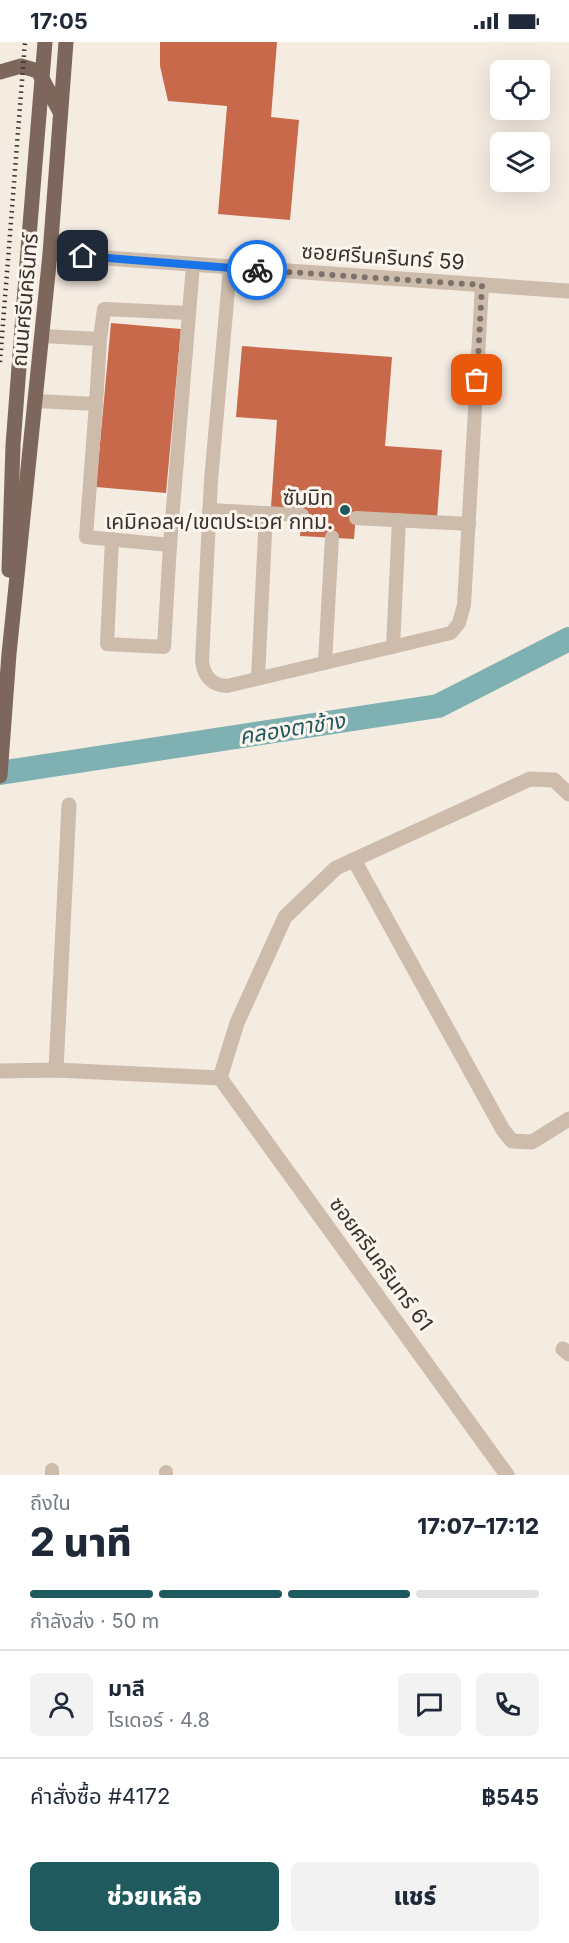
<!DOCTYPE html>
<html lang="th">
<meta charset="utf-8">
<style>
:root{--surface:#fff;--page:#f2f2f3;--text:#1f2937;--muted:#747a83;--line:#e0e1e3;--accent:#1f5a5e}
body{margin:0;font-family:Inter,"Noto Sans Thai",sans-serif;background:var(--page);color:var(--text);height:100vh;display:flex;flex-direction:column;font-size:22px;white-space:nowrap}
*{box-sizing:border-box;margin:0}
p{font-size:20px;color:var(--muted)}
.icon{flex:none;width:33px;height:33px;fill:none;stroke:currentColor;stroke-width:2;stroke-linecap:round;stroke-linejoin:round}
.map{position:relative;height:1433px;overflow:hidden}
.side{display:flex;flex-direction:column;background:var(--surface);flex:1}
.side>*{flex:none}
.controls{position:absolute;left:490px;top:18px;display:grid;gap:12px}
.controls a{display:grid;place-items:center;width:60px;height:60px;border-radius:9px;background:var(--surface);box-shadow:0 6px 24px #0002;font-size:30px}
.pin{position:absolute;display:grid;place-items:center;width:51px;height:51px;color:#fff;margin:-26px;border-radius:12px;box-shadow:0 3px 9px #0006}
.courier{position:absolute;display:grid;place-items:center;width:60px;height:60px;margin:-30px;border:4px solid #1a73e8;border-radius:50%;background:#fff;color:#222;box-shadow:0 2px 8px #0007}
.overview em{font-style:normal;font-weight:800}
.overview div{display:flex;flex-direction:column-reverse}
.overview{display:flex;align-items:center;justify-content:space-between;height:102px;padding:0 30px}
h1{font-size:39px;font-weight:800;line-height:45px}
.bar{display:grid;grid-template-columns:repeat(4,1fr);gap:9px 6px;align-content:center;height:72px;padding:0 30px}
.bar i{height:8px;border-radius:4px;background:var(--line)}
.bar .selected{background:var(--accent)}
.bar p{grid-column:span 4}
.line{display:flex;align-items:center;gap:15px;padding:0 30px;border-top:2px solid var(--line)}
.line div{flex:1}
.round{display:grid;place-items:center;flex:none;width:63px;height:63px;border-radius:9px;background:var(--page)}
.action{display:flex;gap:12px;margin-top:auto;padding:12px 30px}
.action a{flex:1;height:69px;border-radius:9px;background:var(--accent);color:#fff;font-size:24px;font-weight:800;line-height:69px;text-align:center}
.action a+a{background:var(--page);color:var(--text)}
.status{display:flex;justify-content:space-between;align-items:center;height:42px;padding:0 30px;background:var(--surface);direction:ltr}
.status svg{height:16px;fill:currentColor}
.map>svg:first-child{display:block}
.lines{fill:none;stroke-linecap:round;stroke-linejoin:round}
.canal{stroke:#7fb0b2;stroke-width:24}
.building{fill:#c8694b}
.lane{stroke:#cdbbac;stroke-width:14}
.street{stroke:#cdbbac;stroke-width:15}
.primary{stroke:#7d675c;stroke-width:15}
.rail{stroke:#3b302b;stroke-width:4.5;stroke-dasharray:1.5 4.5;stroke-linecap:butt}
.primary-bridge{stroke:#7d675c;stroke-width:15}
.done{stroke:#7c716b;stroke-width:6;stroke-dasharray:0 10.8}
.route{stroke:#1a73e8;stroke-width:8}
.poi-dot{fill:#1f5a5e;stroke:#fbf5ee;stroke-width:2}
.labels{text-anchor:middle;stroke-width:6;stroke-linejoin:round;paint-order:stroke}
.street-label{font-size:21px;fill:#3b302b;stroke:#fbf5ee}
.poi-label{font-size:21px;fill:#3b302b;stroke:#fbf5ee;text-anchor:end}
.water-label{font-size:22px;font-style:italic;fill:#1f5a5e;stroke:#fbf5ee}
</style>
<div class="status"><b>17:05</b><svg viewBox="0 0 49 12"><path d="M0 12V9h3v3zM5 12V6h3v6zM10 12V3h3v9zM15 12V0h3v12zM26 1h20v11H26zM47 4h2v5h-2z"/></svg></div>
<div class="map">
<svg width="569" height="1433" viewBox="0 0 569 1433">
<rect width="100%" height="100%" fill="#f4ebe1"/>
<g class="lines">
<polyline class="canal" points="0,731 438,664 569,597"/>
</g>
<g class="building">
<polygon points="160,0 277,0 271,75 299,78 290,178 218,172 227,64 168,59 160,24"/>
<polygon points="111,281 181,287 166,451 96,445"/>
<polygon points="242,304 392,315 385,404 442,408 437,477 356,471 354,497 300,494 302,466 271,465 277,378 236,375"/>
</g>
<g class="lines">
<g class="lane">
<path d="M 230,226 L 211,438 L 202,619 C 204,634 211,643 227,644 L 451,591 L 459,581 L 464,563 L 482,243"/>
<polyline points="42,294 100,297 104,267 189,271"/>
<polyline points="37,359 96,362 86,495 170,503 193,223"/>
<polyline points="96,362 100,297"/>
<polyline points="209,468 302,473"/>
<polyline points="356,476 469,482"/>
<polyline points="112,497 107,602 164,605 170,503"/>
<polyline points="393,605 399,478"/>
<polyline points="325,621 332,495"/>
<polyline points="258,636 266,471"/>
<polyline points="52,1433 52,1428"/>
<polyline points="166,1433 166,1430"/>
</g>
<g class="street">
<polyline points="50,212 569,249"/>
<polyline points="354,818 503,1088 512,1099 532,1100 569,1077"/>
<polyline points="56,1028 69,763"/>
<polyline points="0,1029 56,1028 220,1036 507,1433"/>
<polyline points="220,1036 237,981 285,875 336,826 530,737 554,738 569,752"/>
<polyline points="563,1307 569,1312"/>
</g>
<g class="primary">
<polyline points="0,30 21,24 38,29 60,70"/>
<polyline points="9,528 13,403 29,195"/>
<polyline points="0,734 9,612 50,212 66,0"/>
</g>
<polyline class="rail" points="0,320 25,0"/>
<polyline class="primary-bridge" points="29,195 45,0"/>
</g>
<g class="lines">
<polyline class="done" points="257,228 482,243 477,338"/>
<polyline class="route" points="83,214 257,228"/>
</g>
<circle class="poi-dot" cx="345" cy="468" r="6"/>
<g class="labels">
<g class="street-label">
<text transform="translate(383 215) rotate(4)" y="7">ซอยศรีนครินทร์ 59</text>
<text transform="translate(25 258) rotate(-85)" y="7">ถนนศรีนครินทร์</text>
<text transform="translate(381 1222) rotate(54)" y="7">ซอยศรีนครินทร์ 61</text>
</g>
<g class="poi-label">
<text x="333" y="463">ซัมมิท<tspan x="333" dy="24">เคมิคอลฯ/เขตประเวศ กทม.</tspan></text>
</g>
<g class="water-label">
<text transform="translate(292 686) rotate(-9)" y="8">คลองตาช้าง</text>
</g>
</g>
</svg>
<div class="controls">
<a><svg class="icon" aria-label="locate" viewBox="0 0 24 24"><circle cx="12" cy="12" r="6"/><path d="M12 2v4M12 18v4M2 12h4M18 12h4"/></svg></a>
<a><svg class="icon" aria-label="layers" viewBox="0 0 24 24"><path d="M12 4l9 5-9 5-9-5zM3 14l9 5 9-5"/></svg></a>
</div>
<div class="pin" style="left:477px;top:338px;background:#ea580c"><svg class="icon" aria-label="bag" viewBox="0 0 24 24"><path d="M5 8h14l-1 12H6zM9 8a3 3 0 0 1 6 0"/></svg></div>
<div class="pin" style="left:83px;top:214px;background:#1f2937"><svg class="icon" aria-label="home" viewBox="0 0 24 24"><path d="M3 11l9-7 9 7M6 9v11h12V9"/></svg></div>
<div class="courier" style="left:257px;top:228px"><svg class="icon" aria-label="bike" viewBox="0 0 24 24"><circle cx="6" cy="16" r="4"/><circle cx="18" cy="16" r="4"/><path d="M6 16l4-8h5l3 8M10 8l3 8H6M13 5h3"/></svg></div>
</div>
<section class="side">
<div class="overview"><div><h1>2 นาที</h1><p>ถึงใน</p></div><em>17:07–17:12</em></div>
<div class="bar"><i class="selected"></i><i class="selected"></i><i class="selected"></i><i></i><p>กำลังส่ง · 50 m</p></div>
<div class="line" style="height:108px"><a class="round"><svg class="icon" aria-label="person" viewBox="0 0 24 24"><circle cx="12" cy="8" r="4"/><path d="M4 21q1-7 8-7t8 7"/></svg></a><div><b>มาลี</b><p>ไรเดอร์ · 4.8</p></div><a class="round"><svg class="icon" aria-label="chat" viewBox="0 0 24 24"><path d="M4 5h16v11H9l-5 4z"/></svg></a><a class="round"><svg class="icon" aria-label="phone" viewBox="0 0 24 24"><path d="M5 4h4l2 5-3 2q2 4 5 5l2-3 5 2v4C11 20 4 13 5 4z"/></svg></a></div>
<div class="line" style="height:78px"><div>คำสั่งซื้อ #4172</div><b>฿545</b></div>
<div class="action"><a>ช่วยเหลือ</a><a>แชร์</a></div>
</section>
